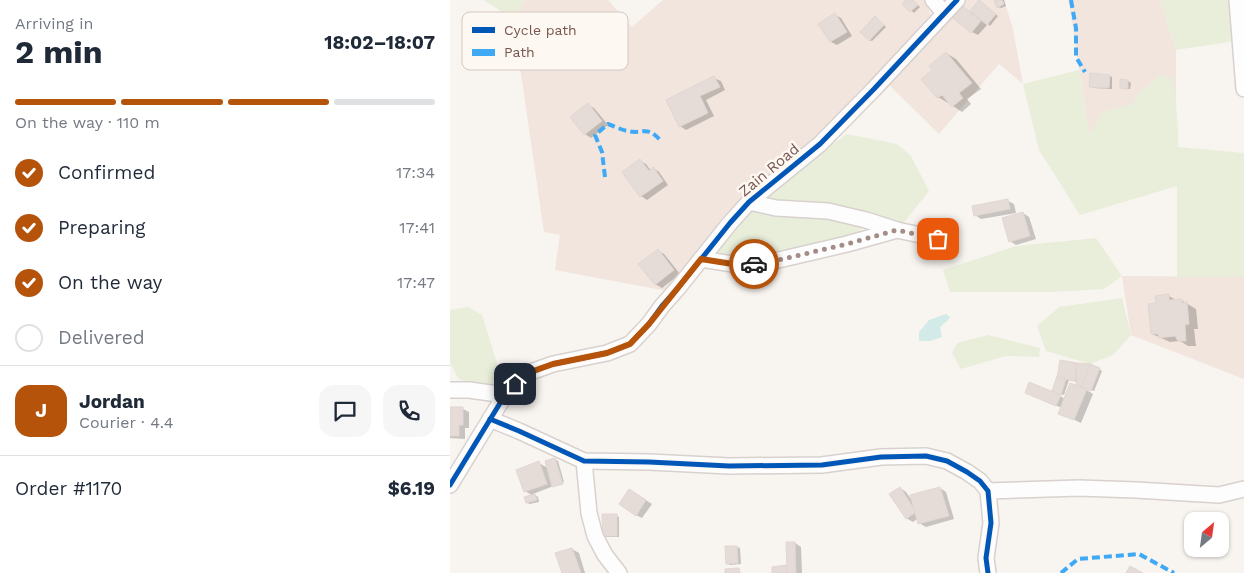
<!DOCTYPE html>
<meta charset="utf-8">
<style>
:root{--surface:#fff;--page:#f6f6f7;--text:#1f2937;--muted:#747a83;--line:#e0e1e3;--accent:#b45309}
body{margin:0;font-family:"Work Sans",sans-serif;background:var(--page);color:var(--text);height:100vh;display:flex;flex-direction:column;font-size:19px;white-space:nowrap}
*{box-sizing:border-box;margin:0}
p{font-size:16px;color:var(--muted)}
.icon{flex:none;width:28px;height:28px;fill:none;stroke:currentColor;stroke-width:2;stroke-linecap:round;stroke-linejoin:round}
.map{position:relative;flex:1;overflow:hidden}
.sheet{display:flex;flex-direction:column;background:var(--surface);width:450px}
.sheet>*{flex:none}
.needle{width:32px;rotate:29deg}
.controls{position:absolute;left:734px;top:512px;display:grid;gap:10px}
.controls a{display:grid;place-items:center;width:45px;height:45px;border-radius:10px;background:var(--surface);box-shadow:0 1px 4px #0004;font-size:25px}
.pin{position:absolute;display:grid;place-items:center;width:42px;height:42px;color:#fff;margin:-21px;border-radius:10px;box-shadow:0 2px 8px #0006}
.courier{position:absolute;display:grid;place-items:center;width:50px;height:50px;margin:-25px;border:4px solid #b45309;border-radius:50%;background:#fff;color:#222;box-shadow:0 1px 6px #0007}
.head em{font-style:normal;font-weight:700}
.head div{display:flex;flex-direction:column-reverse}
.head{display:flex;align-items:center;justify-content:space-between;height:85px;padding:0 15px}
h1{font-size:32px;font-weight:700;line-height:38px}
.bar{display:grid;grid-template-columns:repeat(4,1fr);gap:8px 5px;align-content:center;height:60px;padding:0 15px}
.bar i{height:6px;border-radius:4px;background:var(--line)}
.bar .selected{background:var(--accent)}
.bar p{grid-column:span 4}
.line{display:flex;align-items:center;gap:12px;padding:0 15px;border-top:1px solid var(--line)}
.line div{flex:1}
.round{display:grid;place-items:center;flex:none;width:52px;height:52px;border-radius:15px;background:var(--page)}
ol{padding:0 15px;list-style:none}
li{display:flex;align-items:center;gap:15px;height:55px}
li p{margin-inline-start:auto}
li .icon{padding:5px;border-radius:50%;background:var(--accent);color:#fff;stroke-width:4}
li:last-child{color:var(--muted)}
li i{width:28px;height:28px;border:2px solid var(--line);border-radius:50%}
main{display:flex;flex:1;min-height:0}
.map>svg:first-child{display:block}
.residential{fill:#f1e5de}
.green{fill:#e9eedb}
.water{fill:#d2eae8}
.shadow{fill:#0003;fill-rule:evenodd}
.building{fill:#e5dbd7;stroke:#e1d6d2}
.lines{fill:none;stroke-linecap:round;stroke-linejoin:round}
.street-casing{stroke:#d8d1ce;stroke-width:18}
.street{stroke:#fefdfd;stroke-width:15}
.quiet{stroke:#3fa9f5;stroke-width:4;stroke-dasharray:8 4;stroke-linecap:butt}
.cycleway-casing{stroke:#fef8f3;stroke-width:8}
.cycleway{stroke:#0057b8;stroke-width:5}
.done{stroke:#a58d87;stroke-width:5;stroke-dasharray:0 9}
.route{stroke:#b45309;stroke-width:6}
.labels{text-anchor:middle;stroke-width:5;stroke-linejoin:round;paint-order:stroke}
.street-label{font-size:15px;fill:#78564f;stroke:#fef8f3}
.key{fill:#fef8f3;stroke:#d6c7c2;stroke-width:1}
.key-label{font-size:14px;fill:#78564f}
</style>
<main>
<section class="sheet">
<div class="head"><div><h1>2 min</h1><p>Arriving in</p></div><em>18:02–18:07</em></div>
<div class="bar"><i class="selected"></i><i class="selected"></i><i class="selected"></i><i></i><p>On the way · 110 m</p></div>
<ol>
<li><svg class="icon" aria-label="check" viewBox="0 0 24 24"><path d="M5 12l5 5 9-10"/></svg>Confirmed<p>17:34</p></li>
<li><svg class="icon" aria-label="check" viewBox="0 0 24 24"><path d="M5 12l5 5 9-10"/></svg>Preparing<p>17:41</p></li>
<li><svg class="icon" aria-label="check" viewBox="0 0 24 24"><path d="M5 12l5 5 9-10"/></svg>On the way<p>17:47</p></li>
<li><i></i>Delivered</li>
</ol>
<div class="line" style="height:90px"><b class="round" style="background:var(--accent);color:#fff">J</b><div><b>Jordan</b><p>Courier · 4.4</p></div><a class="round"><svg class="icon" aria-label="chat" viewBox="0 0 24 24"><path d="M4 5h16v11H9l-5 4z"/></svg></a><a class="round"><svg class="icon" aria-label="phone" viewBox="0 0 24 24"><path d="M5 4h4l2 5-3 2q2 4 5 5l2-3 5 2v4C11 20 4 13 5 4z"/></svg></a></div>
<div class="line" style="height:65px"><div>Order #1170</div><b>$6.19</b></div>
</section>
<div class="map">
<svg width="794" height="573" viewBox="0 0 794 573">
<rect width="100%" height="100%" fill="#f8f4f0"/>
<g class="residential">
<polygon points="75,0 158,0 182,27 213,0 476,0 481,16 476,26 406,94 368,138 320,175 273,224 217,291 105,270 110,235 94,232 63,19"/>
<polygon points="515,0 554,0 563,29 573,84 549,64 489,134 437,83 497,21"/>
<polygon points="618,0 710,0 726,50 726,108 639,135 620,9"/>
<polygon points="672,276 794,277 794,379 681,335"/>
</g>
<g class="green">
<polygon points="34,0 75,0 63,19"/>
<polygon points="710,0 781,0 785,41 726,50"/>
<polygon points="629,70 639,135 652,112 683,104 688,94 709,76 720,77 725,89 728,131 728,147 794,153 794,277 727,277 727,186 630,215 589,150 573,84"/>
<polygon points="397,134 447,144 461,156 479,191 452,225 422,218 397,244 316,260 271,254 263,244 316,192"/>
<polygon points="646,238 672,276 654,289 600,292 500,292 493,270 566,246"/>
<polygon points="672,298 681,335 663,355 640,364 596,351 587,326 609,307"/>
<polygon points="18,307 32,315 49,370 50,387 29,390 8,378 0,363 0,310"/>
<polygon points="538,335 590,348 589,357 556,356 511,369 502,353 507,343"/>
</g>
<polygon class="water" points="496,314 500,317 498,320 490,327 492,337 480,341 469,341 469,332 479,320"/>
<g class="shadow">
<polygon points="458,0 463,0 470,7 464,13 454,4"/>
<polygon points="545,0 554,0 556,6 551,8 548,7"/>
<polygon points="529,2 548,16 540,26 538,24 528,35 522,32 505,18 514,8 521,12"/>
<polygon points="385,15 391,18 402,36 387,45 381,42 370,24"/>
<polygon points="428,19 436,27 422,41 419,40"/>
<polygon points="496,53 506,59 531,89 517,99 521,104 512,112 503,106 499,102 498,103 488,97 484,70"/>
<polygon points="660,76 662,77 662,89 643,88 640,86"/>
<polygon points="264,78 271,81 275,90 256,100 264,116 236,130 230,126 217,101"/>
<polygon points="678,81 681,83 680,89 674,89 671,87"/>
<polygon points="138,105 144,108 158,125 141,138 135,134"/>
<polygon points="190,161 196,164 201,171 203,168 209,172 218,185 197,200 191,196"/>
<polygon points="558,201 564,204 566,213 531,219 525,215"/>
<polygon points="573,213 579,217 586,239 566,245 560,241"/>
<polygon points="208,251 214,254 230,274 212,288 205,284"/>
<polygon points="719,296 728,301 731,300 746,309 748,329 744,329 746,346 738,346 730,341 720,342 702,334 707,305"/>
<path d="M 611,362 L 649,369 L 652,371 L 644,391 L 635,388 L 635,389 L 643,394 L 631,423 L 610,413 L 612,408 L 583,396 L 603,393 L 608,377 ZM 619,380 L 628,382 L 628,387 L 615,399 L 607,394 L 608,393 L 614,395 Z"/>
<polygon points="0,408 13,409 19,412 19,428 15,428 15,439 0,438"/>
<polygon points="105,459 108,461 114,482 83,494 88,497 89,502 80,504 77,503 83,496 75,491 89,463 98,468"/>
<polygon points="450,488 456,492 463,502 490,488 496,492 504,519 476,527 469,523 468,518 463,522 456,518"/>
<polygon points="186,494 202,504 192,518 186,515"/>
<polygon points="166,515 169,517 169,537 157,537 154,536"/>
<polygon points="345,543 351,547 352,573 324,573 335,567 338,568"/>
<polygon points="287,547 290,548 291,564 280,565 277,563"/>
<polygon points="122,549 129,553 135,573 113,573"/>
</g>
<g class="building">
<polygon points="456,0 463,0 468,5 460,12 452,4"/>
<polygon points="529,0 546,14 537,25 520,11"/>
<polygon points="544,0 552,0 554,4 547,8"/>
<polygon points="513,6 531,21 521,33 503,18"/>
<polygon points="385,13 397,32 380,42 368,24"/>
<polygon points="425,16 434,25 419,41 410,32"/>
<polygon points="496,52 522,83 509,93 513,98 502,107 492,95 487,98 471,79 482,70 479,66"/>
<polygon points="640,73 660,75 659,88 639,87"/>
<polygon points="264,76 270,87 250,96 258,113 229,127 216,100"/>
<polygon points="670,79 678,80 678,89 670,88"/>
<polygon points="138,103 152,121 134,135 120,117"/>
<polygon points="190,159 199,171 203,167 213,181 190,197 172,172"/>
<polygon points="558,199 560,209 524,216 522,206"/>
<polygon points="573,212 580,236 559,242 552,218"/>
<polygon points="208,249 224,270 205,285 188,264"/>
<polygon points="719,294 719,300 732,299 732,303 737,302 739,324 735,325 736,341 728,341 725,336 709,338 708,334 701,334 698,304 706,303 705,296"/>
<polygon points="610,360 627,363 625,381 607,378"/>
<polygon points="627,363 640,364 639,387 626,386"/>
<polygon points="640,364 650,368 641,391 631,387"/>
<polygon points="607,376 616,379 611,395 602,391"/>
<polygon points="579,382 611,395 606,406 575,393"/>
<polygon points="620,383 637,389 624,420 608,414"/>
<polygon points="0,407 13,407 13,425 9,425 9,436 0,436"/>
<polygon points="105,458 113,484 102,487 95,461"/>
<polygon points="89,461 97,484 74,492 66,470"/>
<polygon points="450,487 466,512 456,519 439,494"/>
<polygon points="490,487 499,516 468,524 460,495"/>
<polygon points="179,489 196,500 186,516 169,504"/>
<polygon points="85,494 87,500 76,503 74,497"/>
<polygon points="152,514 167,514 167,536 153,536"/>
<polygon points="336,542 345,542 346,573 337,573"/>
<polygon points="275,546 287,546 288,563 276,564"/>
<polygon points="122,548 131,573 112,573 105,553"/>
<polygon points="336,565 337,573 322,573 322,567"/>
<polygon points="680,566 693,573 676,573"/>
<polygon points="289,568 290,573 275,573 275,569"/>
</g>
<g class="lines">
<defs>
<g id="street">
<polyline points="483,0 494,13"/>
<polyline points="787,0 794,89"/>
<polyline points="299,202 326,208 378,211 416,220 447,230 489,239"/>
<polyline points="251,259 289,265 302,265 320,262 397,244 447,230"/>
<polyline points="0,390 19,390 55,395"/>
<polyline points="40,419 69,431 134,461 199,462 279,466 372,465 431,457 476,456 497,461 517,472 530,481 538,491 541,523 536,558 538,573"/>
<polyline points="134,461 139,513 145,536 155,555 169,573"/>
<polyline points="0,485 55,395 75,374 103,364 157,353 180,344 199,324 212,306 228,288 280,223 299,202 370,144 424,89 507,0"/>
<polyline points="538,491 629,488 686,490 769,495 794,489"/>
</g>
</defs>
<use href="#street" class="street-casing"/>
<use href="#street" class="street"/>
<g class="quiet">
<polyline points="621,0 626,28 626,57 635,72"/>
<path d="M 155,177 L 152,152 L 145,135 L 158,124 C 164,126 171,130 178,131 C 193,135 196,124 211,141"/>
<polyline points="611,573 628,559 689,554 724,573"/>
</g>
<defs>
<g id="cycleway">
<polyline points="40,419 69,431 134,461 199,462 279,466 372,465 431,457 476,456 497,461 517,472 530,481 538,491 541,523 536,558 538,573"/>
<polyline points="0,485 55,395 75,374 103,364 157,353 180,344 199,324 212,306 228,288 280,223 299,202 370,144 424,89 507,0"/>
</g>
</defs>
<use href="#cycleway" class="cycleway-casing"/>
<use href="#cycleway" class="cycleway"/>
</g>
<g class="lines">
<polyline class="done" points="304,264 320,262 397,244 447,230 488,239"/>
<polyline class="route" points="65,384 75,374 103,364 157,353 180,344 199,324 251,259 289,265 304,264"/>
</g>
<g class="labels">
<g class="street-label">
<text transform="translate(319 170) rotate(-40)" y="5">Zain Road</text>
</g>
</g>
<rect x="12" y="12" width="166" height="58" rx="8" class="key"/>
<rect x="22" y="27" width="23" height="6" fill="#0057b8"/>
<rect x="22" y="49" width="23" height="7" fill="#3fa9f5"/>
<g class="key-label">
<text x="54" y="35">Cycle path</text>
<text x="54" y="57">Path</text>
</g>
</svg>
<div class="controls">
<a><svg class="needle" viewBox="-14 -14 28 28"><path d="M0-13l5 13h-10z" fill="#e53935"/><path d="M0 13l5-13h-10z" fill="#747a83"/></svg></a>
</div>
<div class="pin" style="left:488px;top:239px;background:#ea580c"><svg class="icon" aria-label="bag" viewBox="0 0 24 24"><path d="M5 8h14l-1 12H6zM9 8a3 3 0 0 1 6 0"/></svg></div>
<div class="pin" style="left:65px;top:384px;background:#1f2937"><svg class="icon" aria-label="home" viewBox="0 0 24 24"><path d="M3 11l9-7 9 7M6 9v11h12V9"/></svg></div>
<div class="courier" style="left:304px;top:264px"><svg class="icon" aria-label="car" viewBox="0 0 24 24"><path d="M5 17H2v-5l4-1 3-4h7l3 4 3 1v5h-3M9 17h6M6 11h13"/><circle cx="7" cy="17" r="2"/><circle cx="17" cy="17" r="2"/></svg></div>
</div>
</main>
